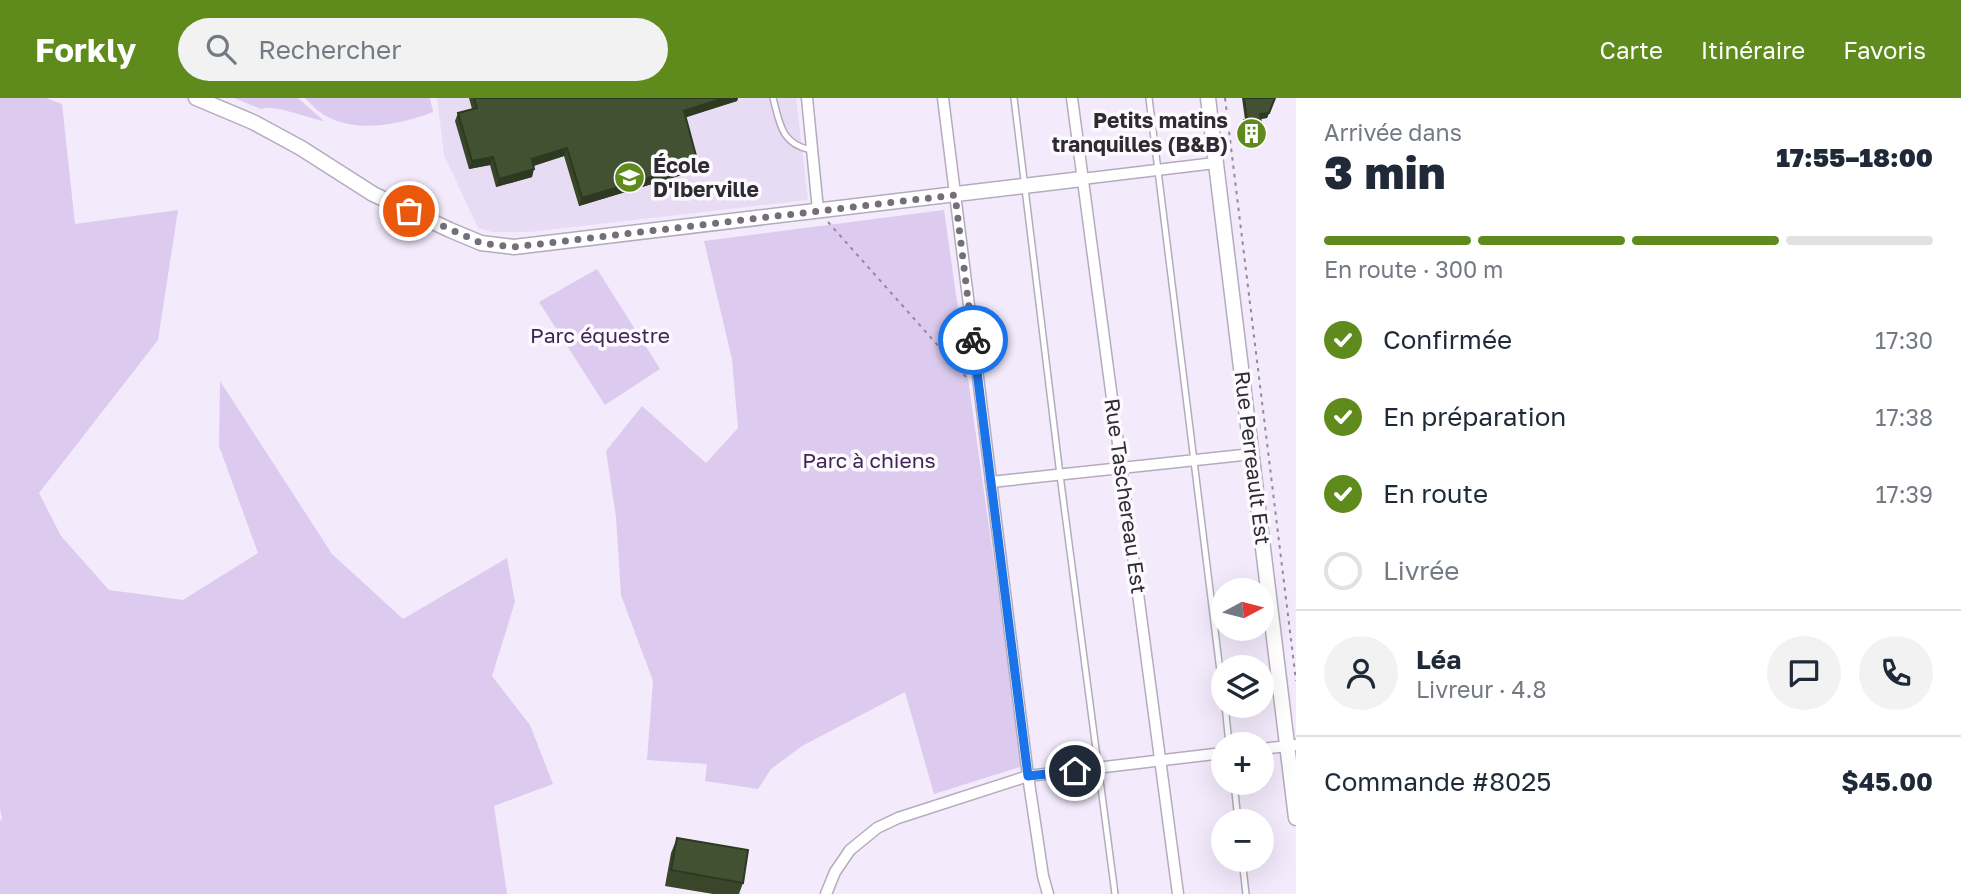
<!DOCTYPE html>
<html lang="fr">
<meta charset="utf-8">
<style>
:root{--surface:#fff;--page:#f2f2f3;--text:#1f2937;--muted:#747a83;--line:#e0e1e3;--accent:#5f8b1c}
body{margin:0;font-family:"Golos Text",sans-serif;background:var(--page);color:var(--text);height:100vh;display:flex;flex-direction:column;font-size:26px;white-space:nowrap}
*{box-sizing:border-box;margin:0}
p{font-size:23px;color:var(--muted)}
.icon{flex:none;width:38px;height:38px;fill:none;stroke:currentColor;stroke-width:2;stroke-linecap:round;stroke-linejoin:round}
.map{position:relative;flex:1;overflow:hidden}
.details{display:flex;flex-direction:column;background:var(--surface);width:665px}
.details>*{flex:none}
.needle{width:46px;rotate:83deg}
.buttons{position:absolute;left:1211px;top:480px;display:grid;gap:14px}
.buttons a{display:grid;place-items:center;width:63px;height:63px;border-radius:50%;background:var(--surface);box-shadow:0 7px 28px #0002;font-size:35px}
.pin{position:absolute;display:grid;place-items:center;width:60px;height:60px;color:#fff;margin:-30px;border:4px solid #fff;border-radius:50%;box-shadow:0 2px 7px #0007}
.courier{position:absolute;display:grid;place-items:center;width:70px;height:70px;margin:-35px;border:5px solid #1a73e8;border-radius:50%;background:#fff;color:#222;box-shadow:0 2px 9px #0007}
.head em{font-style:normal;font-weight:800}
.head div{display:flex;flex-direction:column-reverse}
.head{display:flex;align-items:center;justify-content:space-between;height:119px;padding:0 28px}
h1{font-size:46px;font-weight:800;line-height:52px}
.bar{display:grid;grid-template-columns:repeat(4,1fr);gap:10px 7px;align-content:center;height:84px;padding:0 28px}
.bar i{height:9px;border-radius:5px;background:var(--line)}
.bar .current{background:var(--accent)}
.bar p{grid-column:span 4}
.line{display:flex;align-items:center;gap:18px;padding:0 28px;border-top:2px solid var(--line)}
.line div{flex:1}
.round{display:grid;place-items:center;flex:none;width:74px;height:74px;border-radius:37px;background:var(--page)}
ol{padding:0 28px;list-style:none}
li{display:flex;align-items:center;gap:21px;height:77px}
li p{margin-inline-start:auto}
li .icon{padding:7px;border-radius:50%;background:var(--accent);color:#fff;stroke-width:4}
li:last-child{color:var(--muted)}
li i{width:38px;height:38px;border:4px solid var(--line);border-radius:50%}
header{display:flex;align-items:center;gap:42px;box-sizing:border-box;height:98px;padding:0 35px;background:var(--accent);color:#fff}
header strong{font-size:33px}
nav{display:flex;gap:38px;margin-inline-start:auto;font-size:24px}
.search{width:490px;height:63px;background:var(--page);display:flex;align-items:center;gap:18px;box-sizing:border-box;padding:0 24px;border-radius:38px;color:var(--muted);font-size:26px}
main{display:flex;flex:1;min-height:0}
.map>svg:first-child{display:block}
.built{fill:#e8dcf5}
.green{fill:#dccbee}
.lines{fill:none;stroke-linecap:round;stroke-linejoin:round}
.service-casing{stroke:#b4acbd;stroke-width:8}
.minor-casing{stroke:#b4acbd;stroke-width:13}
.tertiary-casing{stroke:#b4acbd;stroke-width:17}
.path{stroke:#918b97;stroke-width:2;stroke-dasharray:3.5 5;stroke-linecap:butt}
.service{stroke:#fff;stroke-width:5}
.minor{stroke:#fff;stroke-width:10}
.tertiary{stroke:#fff;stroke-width:14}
.wall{fill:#39462a}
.shaded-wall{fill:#2e3922}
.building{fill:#425131;stroke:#2e3922;stroke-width:2}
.done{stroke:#736e79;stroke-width:7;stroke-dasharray:0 12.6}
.route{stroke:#1a73e8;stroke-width:9}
.labels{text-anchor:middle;stroke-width:7;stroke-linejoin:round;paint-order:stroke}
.poi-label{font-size:21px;font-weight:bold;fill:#2e2b32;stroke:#fcfafe;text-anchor:end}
.park-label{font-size:21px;fill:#402655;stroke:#fcfafe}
.street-label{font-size:21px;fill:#2e2b32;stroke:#fcfafe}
</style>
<header>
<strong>Forkly</strong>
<div class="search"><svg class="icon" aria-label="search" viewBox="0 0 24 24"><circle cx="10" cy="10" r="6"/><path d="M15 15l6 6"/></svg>Rechercher</div>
<nav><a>Carte</a><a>Itinéraire</a><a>Favoris</a></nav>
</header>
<main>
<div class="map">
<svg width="1296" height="796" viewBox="0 0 1296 796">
<rect width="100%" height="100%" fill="#f3eafc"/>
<polygon class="built" points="437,0 796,0 808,102 530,134 492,134 478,130 444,57"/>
<g class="green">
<polygon points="0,0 46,0 62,6 75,126 178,112 158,242 39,395 61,438 109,492 183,502 258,455 219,348 220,283 332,456 403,521 507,460 515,504 492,578 530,627 553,686 494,708 507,796 0,796 0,723 2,720 0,711"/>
<path d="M 234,0 L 298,0 L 324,23 C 307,20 275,6 261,11 Z"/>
<path d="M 305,0 L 430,0 L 433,14 C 401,26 359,36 326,18 C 318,14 311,6 305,0 Z"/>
<polygon points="944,112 1023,668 934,696 905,594 802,648 771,671 758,691 705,683 707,666 647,662 653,583 621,497 616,419 606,353 642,308 706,365 738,330 732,261 704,143"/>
<polygon points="597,171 660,271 605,307 539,204"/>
</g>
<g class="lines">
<defs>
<g id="service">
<path d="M 773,0 C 780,26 781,46 811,52"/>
<polyline points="1014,0 1060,377 1115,796"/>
<polyline points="1149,0 1223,597"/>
<polyline points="1225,607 1229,646"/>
<polyline points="1234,684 1238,723"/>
<polyline points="1242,761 1246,796"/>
</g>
<g id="minor">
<polyline points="807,0 818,112"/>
<polyline points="943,0 1028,678 1043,778 1048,796"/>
<polyline points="1072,0 1178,796"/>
<polyline points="1082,81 1215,65"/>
<polyline points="991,384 1252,356"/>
<polyline points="1262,651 1296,647"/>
<polyline points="826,796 835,774 850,752 877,730 898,720 1028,678 1223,655"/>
</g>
<g id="tertiary">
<polyline points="196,0 253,24 301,50 373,96 450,132 481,145 514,149 1082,81"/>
<polyline points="1208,0 1296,720"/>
</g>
</defs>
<use href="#service" class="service-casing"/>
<use href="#minor" class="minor-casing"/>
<use href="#tertiary" class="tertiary-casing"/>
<g class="path">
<polyline points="1225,0 1296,583"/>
<polyline points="828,124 966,279"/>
</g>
<use href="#service" class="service"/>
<use href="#minor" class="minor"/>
<use href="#tertiary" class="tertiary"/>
</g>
<g class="wall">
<polygon points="469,0 738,0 737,3 685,19 698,65 695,73 579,108 564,58 534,68 532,79 496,89 490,67 469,71 455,23 458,15 472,11"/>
<polygon points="1242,0 1275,0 1267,20 1261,21 1262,38 1261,42 1244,44 1242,27 1245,22"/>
<polygon points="677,740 743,785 739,796 713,796 665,788 671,755"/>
</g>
<g class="shaded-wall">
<polygon points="724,0 738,0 737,3 681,21 684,13"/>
<polygon points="1275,0 1267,20 1259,21 1260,16"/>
<polygon points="1262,38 1261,42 1244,44 1246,40"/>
<polygon points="567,50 564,58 529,69 532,61"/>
<polygon points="493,59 490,67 469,71 472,63"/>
<polygon points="698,65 695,73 579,108 582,100"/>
<polygon points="534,71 532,79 496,89 499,81"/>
</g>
<g class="building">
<polygon points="474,0 724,0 684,13 698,65 582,100 567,50 532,61 534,71 499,81 493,59 472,63 458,15 477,10"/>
<polygon points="1244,0 1275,0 1269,15 1260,16 1262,38 1246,40 1244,22 1247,22"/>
<polygon points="677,740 748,752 743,785 671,772"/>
</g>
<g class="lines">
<polyline class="done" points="409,113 481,145 514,149 955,97 973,242"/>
<polyline class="route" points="973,242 1028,678 1075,673"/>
</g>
<defs>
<symbol id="building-disc" viewBox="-11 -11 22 22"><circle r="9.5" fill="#5f8b1c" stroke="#fcfafe"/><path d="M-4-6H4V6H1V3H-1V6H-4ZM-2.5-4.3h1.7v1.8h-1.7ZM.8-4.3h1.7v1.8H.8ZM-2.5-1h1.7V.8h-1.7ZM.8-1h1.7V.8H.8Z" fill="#fff"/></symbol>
<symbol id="school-disc" viewBox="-11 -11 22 22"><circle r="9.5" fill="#5f8b1c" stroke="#fcfafe"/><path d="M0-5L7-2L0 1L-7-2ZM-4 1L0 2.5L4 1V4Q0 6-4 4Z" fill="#fff"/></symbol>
</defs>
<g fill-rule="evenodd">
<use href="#building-disc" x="1234" y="18" width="35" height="35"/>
<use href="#school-disc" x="612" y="62" width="35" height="35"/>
</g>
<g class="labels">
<g class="poi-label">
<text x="1228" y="30">Petits matins<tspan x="1228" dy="24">tranquilles (B&amp;B)</tspan></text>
<text x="653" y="75" text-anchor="start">École<tspan x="653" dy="24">D'Iberville</tspan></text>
</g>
<g class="park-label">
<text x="600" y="245">Parc équestre</text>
<text x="869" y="370">Parc à chiens</text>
</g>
<g class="street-label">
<text transform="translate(1252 360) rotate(83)" y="7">Rue Perreault Est</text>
<text transform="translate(1125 398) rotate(82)" y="7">Rue Taschereau Est</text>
</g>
</g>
</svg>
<div class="buttons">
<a><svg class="needle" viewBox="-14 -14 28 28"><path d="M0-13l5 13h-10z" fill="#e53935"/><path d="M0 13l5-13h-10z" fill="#747a83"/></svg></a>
<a><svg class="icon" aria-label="layers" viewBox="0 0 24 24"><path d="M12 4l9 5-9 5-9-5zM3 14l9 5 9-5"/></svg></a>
<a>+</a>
<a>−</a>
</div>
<div class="pin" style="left:409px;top:113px;background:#ea580c"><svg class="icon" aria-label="bag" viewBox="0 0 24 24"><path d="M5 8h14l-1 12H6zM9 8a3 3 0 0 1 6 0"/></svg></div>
<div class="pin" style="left:1075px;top:673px;background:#1f2937"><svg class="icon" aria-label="home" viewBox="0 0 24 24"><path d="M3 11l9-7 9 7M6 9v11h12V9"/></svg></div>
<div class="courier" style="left:973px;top:242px"><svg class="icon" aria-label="bike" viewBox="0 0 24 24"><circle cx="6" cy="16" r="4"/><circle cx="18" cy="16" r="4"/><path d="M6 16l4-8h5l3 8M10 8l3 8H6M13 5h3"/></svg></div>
</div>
<section class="details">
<div class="head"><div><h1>3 min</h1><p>Arrivée dans</p></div><em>17:55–18:00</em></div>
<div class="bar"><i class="current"></i><i class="current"></i><i class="current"></i><i></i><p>En route · 300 m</p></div>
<ol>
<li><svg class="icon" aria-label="check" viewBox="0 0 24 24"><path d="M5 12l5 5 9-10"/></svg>Confirmée<p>17:30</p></li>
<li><svg class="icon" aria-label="check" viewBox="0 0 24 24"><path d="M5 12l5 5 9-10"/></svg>En préparation<p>17:38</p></li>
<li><svg class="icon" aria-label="check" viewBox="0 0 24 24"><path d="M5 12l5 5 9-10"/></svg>En route<p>17:39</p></li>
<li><i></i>Livrée</li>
</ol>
<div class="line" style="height:126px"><a class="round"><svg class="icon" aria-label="person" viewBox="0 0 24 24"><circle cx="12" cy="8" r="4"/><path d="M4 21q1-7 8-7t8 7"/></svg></a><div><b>Léa</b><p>Livreur · 4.8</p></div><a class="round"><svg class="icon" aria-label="chat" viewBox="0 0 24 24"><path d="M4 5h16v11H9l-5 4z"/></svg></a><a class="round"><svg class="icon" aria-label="phone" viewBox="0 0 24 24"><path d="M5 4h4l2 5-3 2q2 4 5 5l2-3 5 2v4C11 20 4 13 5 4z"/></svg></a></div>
<div class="line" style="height:91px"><div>Commande #8025</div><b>$45.00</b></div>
</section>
</main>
